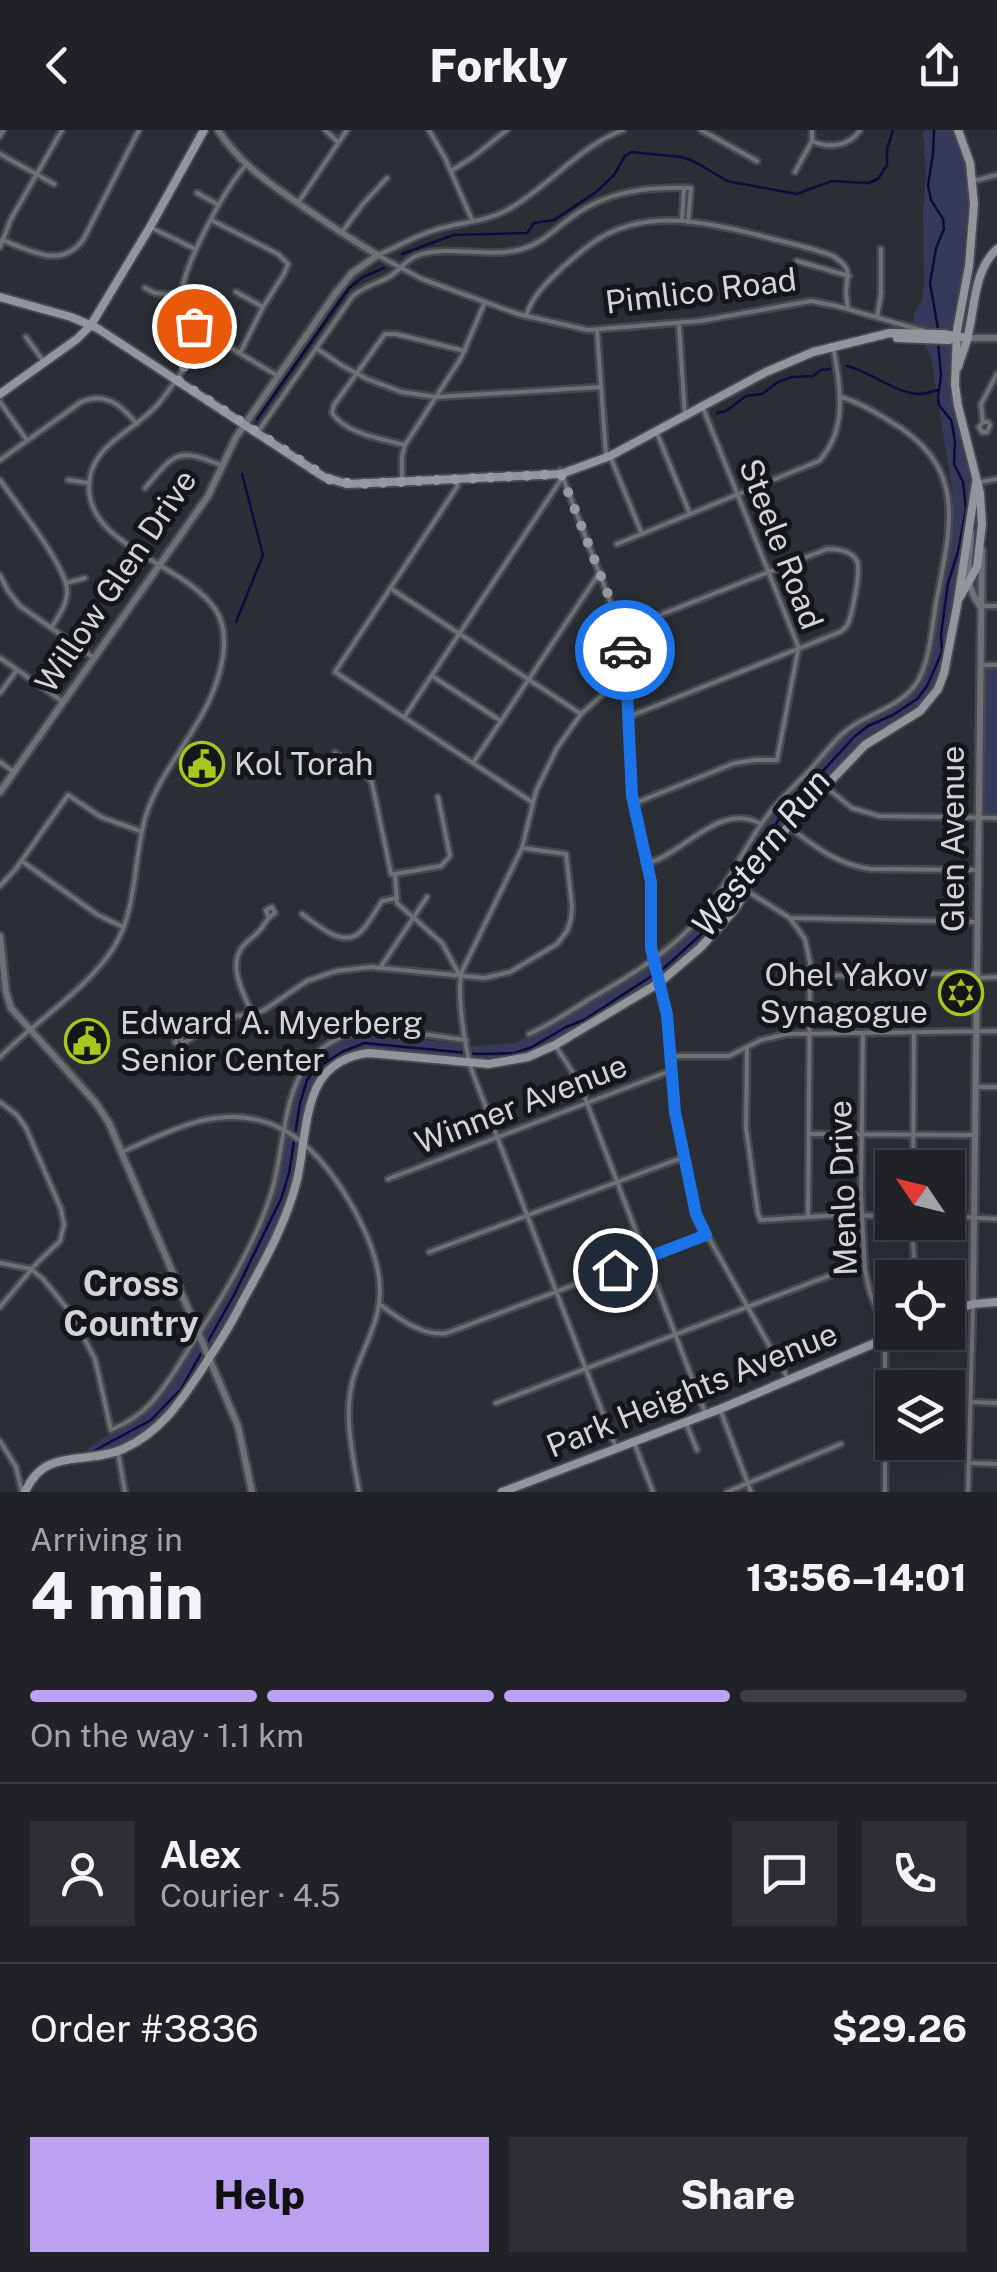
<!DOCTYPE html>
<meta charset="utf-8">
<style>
:root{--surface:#212228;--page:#2d2f34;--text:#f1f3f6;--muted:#a2a4a8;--line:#3e3f45;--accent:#bca0f2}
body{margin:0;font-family:"Public Sans",sans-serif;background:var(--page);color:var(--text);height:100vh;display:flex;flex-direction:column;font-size:38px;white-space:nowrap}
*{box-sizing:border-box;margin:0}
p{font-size:32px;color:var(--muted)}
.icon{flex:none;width:55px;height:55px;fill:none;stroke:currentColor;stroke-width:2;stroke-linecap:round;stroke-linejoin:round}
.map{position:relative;height:1362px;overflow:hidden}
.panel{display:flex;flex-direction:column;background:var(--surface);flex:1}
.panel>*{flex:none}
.needle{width:65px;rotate:305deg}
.buttons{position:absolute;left:875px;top:1020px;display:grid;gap:20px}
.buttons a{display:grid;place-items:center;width:90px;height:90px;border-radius:0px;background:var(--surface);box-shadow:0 10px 40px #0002,0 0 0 2px var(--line);font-size:50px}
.pin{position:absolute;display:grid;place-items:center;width:85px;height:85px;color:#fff;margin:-42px;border:5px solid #fff;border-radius:50%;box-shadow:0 2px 10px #0007}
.courier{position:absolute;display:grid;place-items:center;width:100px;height:100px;margin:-50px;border:8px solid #1a73e8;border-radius:50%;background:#fff;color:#222;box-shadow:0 2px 12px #0007}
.overview em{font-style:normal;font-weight:800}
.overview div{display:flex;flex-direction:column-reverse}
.overview{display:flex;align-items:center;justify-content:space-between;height:170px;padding:0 30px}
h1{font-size:65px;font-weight:800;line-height:75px}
.bar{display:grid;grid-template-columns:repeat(4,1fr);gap:15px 10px;align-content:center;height:120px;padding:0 30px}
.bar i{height:12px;border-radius:8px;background:var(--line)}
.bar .current{background:var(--accent)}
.bar p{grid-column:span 4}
.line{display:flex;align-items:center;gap:25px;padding:0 30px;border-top:2px solid var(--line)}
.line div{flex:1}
.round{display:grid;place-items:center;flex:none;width:105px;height:105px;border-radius:0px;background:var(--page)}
.button{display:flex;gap:20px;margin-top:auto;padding:20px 30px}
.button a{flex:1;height:115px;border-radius:0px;background:var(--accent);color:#111;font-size:40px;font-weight:800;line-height:115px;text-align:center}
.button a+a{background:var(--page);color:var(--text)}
header{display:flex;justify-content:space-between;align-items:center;height:130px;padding:0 30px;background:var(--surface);font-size:45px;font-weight:800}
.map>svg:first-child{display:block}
.green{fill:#363a5a}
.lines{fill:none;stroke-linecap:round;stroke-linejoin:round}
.stream{stroke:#0e0a3c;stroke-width:2.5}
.minor-casing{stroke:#474950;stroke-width:9}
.tertiary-casing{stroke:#474950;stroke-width:11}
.secondary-casing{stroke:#474950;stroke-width:12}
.minor{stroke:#6f7074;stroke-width:4}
.tertiary{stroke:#6f7074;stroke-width:6}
.secondary{stroke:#93959c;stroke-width:8}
.done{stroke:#999aa1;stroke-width:10;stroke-dasharray:0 18}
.route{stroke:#1a73e8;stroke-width:12}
.labels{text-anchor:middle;stroke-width:10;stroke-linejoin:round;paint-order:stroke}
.street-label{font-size:32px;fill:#d3d4da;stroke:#15161a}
.poi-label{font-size:32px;fill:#d3d4da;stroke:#15161a;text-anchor:start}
.water-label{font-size:35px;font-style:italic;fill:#dbdef0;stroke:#15161a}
.neighbourhood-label{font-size:35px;font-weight:bold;fill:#d3d4da;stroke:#15161a}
</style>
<header><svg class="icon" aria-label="back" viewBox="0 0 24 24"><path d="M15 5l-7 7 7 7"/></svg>Forkly<svg class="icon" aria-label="share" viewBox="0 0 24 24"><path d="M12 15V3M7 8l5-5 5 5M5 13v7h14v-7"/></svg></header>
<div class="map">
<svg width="997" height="1362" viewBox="0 0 997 1362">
<rect width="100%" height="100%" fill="#2c2e36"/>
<g class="green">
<path d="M 923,0 L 954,0 L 964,27 L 969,59 L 962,143 L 952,200 L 951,250 L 956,287 L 971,349 L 972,369 L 942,532 L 938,547 L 926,570 L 904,587 L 871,604 L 842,632 L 778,702 L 745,760 L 714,798 L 683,829 L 643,858 L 547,916 L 518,926 L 483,930 L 372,919 L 350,922 L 326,938 L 311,961 L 292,1054 L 277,1098 L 216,1210 L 166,1285 L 140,1306 L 121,1316 L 91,1324 L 88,1320 C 94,1315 100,1310 106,1306 C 119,1297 134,1293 146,1283 C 161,1270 172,1251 183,1234 C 219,1181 257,1122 275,1059 C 283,1028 289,965 305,941 C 322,916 347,906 376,904 L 476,916 L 514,913 L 547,898 L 643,841 L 664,827 L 696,797 L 736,745 L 762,699 L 773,683 L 834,617 L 867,590 L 899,576 L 909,568 L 922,553 L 926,542 L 945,447 L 953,389 L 952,359 L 931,227 L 914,193 L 914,183 L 922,170 L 924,154 L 923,82 L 926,45 Z"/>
<polygon points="982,537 997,537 997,686 980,686"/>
</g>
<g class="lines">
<g class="stream">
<polyline points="934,0 933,24 928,55 931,70 943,89 944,99 936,118 930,153 938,199"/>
<polyline points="402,124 453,105 527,103 534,93 554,90 596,62 614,45 625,26 631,22 682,27 697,33 727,51 796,64 832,51 868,53 878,49 887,35 887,19 893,0"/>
<path d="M 847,236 C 868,240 900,266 921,264 C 926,264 932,261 938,260"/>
<polyline points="717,283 726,281 746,266 762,264 778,252 792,247 813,246 821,240 830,239"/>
<polyline points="257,289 349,158 363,147 384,138"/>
<polyline points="236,492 263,425 242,344"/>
<polyline points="90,1323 151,1290 181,1259 234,1165 281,1069 289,1043 300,973 307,950 314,940 342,922 364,913 478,924 515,923 532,917 566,897 584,890 664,838 707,799 730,771 758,720 780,688 854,607 868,596 893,585 917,569 927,556 942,522 941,505 948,453 958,422 966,379 963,352 954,334 955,312 953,299 951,290 939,275 938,267 941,245 938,212"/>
</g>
<defs>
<g id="minor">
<polyline points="325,0 338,12"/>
<polyline points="429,0 445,28 472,90"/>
<polyline points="701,0 757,31"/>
<polyline points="0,6 3,0"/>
<path d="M 812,11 C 829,19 850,16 860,0"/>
<polyline points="0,24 54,54"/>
<path d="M 246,35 C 225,58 182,137 181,168 C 181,179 186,188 194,196 L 278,246"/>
<polyline points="451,41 473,27 507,0"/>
<polyline points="795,42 812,11 812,0"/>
<polyline points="973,51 997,45"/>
<polyline points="197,63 219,75"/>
<polyline points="298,73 347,0"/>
<polyline points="211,90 278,124 288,134 284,144 263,177 240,223"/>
<polyline points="682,91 684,58"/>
<polyline points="150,97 195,119"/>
<polyline points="341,103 363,74 387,48"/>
<path d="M 2,110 C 31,120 60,140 83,110 L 139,0"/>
<polyline points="0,117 11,89 62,0"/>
<path d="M 378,125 C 397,117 415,106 435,100 C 460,92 486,92 509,79 C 550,56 578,17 623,0"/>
<polyline points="379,126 422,149 518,184 588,200 700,191 811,171 837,176 924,201"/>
<polyline points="797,131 849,146"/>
<polyline points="145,158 155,163 181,166"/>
<polyline points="236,162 263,177"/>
<path d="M 526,186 C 532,166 548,151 563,137 C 575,127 586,116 600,108 C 649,79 707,92 758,105 C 783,112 810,117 833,126 C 853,139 847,143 846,162 C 846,168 848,173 848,179"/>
<polyline points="877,187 881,164 881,119"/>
<polyline points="679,196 685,286"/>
<polyline points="597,200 606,325"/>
<polyline points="26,207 44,232"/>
<polyline points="316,218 341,235 367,249 402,262 436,267 601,257"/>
<polyline points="0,272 26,309"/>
<polyline points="983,292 988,292 990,295 987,302 982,302 979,297 983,292 981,274 997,244"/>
<polyline points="656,301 690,384"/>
<path d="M 257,303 L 352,167 C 364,155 379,154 392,145 C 400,140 406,130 416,126 C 446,114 488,129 522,119 C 543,113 556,98 573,86 C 609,60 649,57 691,58 L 688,92"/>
<path d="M 405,315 C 382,309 346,304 332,283 L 334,275 L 385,204 L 396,204 L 465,221"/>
<polyline points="610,326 642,404"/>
<path d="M 0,330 L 81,272 C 105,261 121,275 137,294"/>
<polyline points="560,340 624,508 632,666 651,752 651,818 667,885 675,982 696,1085 787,1247"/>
<path d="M 0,350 C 15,372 67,437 67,461 C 67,475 58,487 51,498"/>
<polyline points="68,350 89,353"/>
<polyline points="458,350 457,357 335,542 532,672"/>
<polyline points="981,352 997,349"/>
<polyline points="402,353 402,326 405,315 461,228 485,172"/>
<path d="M 145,358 C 176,322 177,317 223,336"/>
<path d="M 617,414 L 819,331 C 849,298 840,256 833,216"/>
<polyline points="0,445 8,461 20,476 94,528"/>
<polyline points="66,453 85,448"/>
<polyline points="390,458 581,584"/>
<polyline points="982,476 997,476"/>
<path d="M 622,500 L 827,419 C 837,419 851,420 857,431 C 861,440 853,478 850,488 C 847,497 847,496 840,502 L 628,587"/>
<polyline points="0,528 62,571"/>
<polyline points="982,535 997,535"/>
<polyline points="432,546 501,591"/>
<polyline points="0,563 17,540"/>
<polyline points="405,586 562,348"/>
<polyline points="335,623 368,647 372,653 389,734 391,744 395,744 397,773 442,813 459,844"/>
<polyline points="0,632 14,642"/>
<polyline points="473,633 600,442"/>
<polyline points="826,657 852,678 879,686 997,688"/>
<polyline points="633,674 735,633 756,630 777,630 798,520 798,516 703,278"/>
<path d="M 789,697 C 816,717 838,735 871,739 L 978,740"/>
<polyline points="23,732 98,785 123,797"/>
<path d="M 649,733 C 685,722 721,671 761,694"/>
<polyline points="395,744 441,736 450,726 438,667"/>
<polyline points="0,756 15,740 68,665 101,687 140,701"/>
<polyline points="747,761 790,788 977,792"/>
<path d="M 302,784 C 319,796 346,822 364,798 C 371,790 376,780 382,771 L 397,768"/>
<polyline points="790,788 805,809 810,833 808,1087"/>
<polyline points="380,838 427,767"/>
<polyline points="811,846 977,843"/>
<polyline points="977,848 997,847"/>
<path d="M 252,884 C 245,865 228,839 241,819 C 245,812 253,808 259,801 C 266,794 266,788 275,783 L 272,777 L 266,780 L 268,786"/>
<polyline points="863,903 861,1063 865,1140 870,1163 887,1204"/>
<path d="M 529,904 C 550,895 569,882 588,870 C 630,846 671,822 702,785 C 726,757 740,726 760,696 C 773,676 788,662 805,645 C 817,633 828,618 840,606 C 863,583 903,579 919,549 C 931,526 932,494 937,468 C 952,392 967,335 888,290 C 873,281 858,272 841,267"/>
<polyline points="184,913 180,916 175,912 179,907 184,913 220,888 252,884 264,880 307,851 336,841 371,837 484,848 510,842 557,814 567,801 571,789 572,776 566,724 522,718"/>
<polyline points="555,915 579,952 706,1285"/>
<polyline points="747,918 746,998 758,1084 761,1090"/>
<polyline points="672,926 729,926 761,910 787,904 997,901"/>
<path d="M 0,927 C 36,890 86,861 114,817 C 138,778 133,728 146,685 C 163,634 205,596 219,544 C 225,523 228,498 215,479 C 186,435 88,416 89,357 C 89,314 136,301 159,273 C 177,251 191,227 206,204"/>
<polyline points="975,957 997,957"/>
<polyline points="0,972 17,985 26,998 61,1079 64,1095 60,1111 36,1134 0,1177"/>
<polyline points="809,1004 974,1005"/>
<path d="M 122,1022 C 147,1011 173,998 200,991 C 271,974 314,1012 348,1069 C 364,1096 380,1130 380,1162 C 379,1195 362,1219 353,1249 C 343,1287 353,1325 359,1362"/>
<polyline points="913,1038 914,903"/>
<polyline points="388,1049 670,941"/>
<polyline points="948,1086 997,1089"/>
<polyline points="761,1090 840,1085 892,1086"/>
<polyline points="912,1092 915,1148"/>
<polyline points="429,1122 684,1027"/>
<path d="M 0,1133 L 31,1139 L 43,1149 L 70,1182 L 95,1229 L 111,1300 C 125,1294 138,1287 149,1275 C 163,1261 174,1242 185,1225 C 216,1178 254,1118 271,1064 C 288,1010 279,938 337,909 C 371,892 428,906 466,910"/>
<path d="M 379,1174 C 399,1188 422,1207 447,1203 L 706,1105"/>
<polyline points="885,1209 885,1362"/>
<polyline points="972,1272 997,1273"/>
<polyline points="496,1273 839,1142"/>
<polyline points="721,1282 751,1362"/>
<polyline points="686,1293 697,1320"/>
<polyline points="0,1311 16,1337 22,1362"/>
<polyline points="634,1312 653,1362"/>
<path d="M 616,1318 L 472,941 C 465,918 456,863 462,841 L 522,718 L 536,661 L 557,618 L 581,584 L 626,544"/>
<polyline points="118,1322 125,1362"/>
<polyline points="969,1333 997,1334"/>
<polyline points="727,1362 841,1314"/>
<polyline points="968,1362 973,1177"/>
</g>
<g id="tertiary">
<polyline points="968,208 997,208"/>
<path d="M 971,403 C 971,432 961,450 980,476"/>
<path d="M 0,662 L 208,366 L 236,307 L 335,164 L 352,143 L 378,125 C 353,111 329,94 305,78 C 272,55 240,35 218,0"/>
<polyline points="0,806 6,862 11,878 96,973 109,993 238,1296 252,1362"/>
<polyline points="973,1174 982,420"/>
</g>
<g id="secondary">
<polyline points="958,0 970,33 974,74 969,136 957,200 955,255 958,276 980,363 982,394 977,437 960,467"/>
<polyline points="0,167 71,187 97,198 324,347 347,354 561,344 610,326 766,242 813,222 890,203 943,204 968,208"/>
<polyline points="897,208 949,210 957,207"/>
<path d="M 958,237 C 961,226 966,216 968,205 C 975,176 974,140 997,119"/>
<polyline points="0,264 77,209 91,195 150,97 204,0"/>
<polyline points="948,1182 973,1174 997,1172"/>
<path d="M 25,1362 C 45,1316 84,1336 123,1319 C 163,1301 183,1268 206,1233 C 218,1214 231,1195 241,1174 C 263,1134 286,1094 297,1050 C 304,1021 304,979 319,953 C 329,935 348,925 369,923 L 489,934 L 528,927 L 555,915 L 659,853 L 701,817 L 735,779 L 776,712 L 794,689 L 865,615 L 920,581 L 938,559 L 944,543 L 957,476 L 976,353"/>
<polyline points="502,1362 720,1279 901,1202"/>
</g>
</defs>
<use href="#minor" class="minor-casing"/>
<use href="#tertiary" class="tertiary-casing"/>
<use href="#secondary" class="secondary-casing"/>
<use href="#minor" class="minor"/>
<use href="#tertiary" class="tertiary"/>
<use href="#secondary" class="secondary"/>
</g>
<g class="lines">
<polyline class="done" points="194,196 206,204 176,249 332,351 358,354 561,344 622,500 625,520"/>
<polyline class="route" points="615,1140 706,1105 696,1084 675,982 667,885 651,818 651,752 632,666 625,520"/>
</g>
<defs>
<symbol id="civic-ring" viewBox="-11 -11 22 22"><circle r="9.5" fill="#15161a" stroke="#a7c71e" stroke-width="1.5"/><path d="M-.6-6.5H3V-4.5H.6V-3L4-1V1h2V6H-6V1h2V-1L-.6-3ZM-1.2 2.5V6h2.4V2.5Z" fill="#a7c71e"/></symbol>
<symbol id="synagogue-ring" viewBox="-11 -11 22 22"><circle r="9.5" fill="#15161a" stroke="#a7c71e" stroke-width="1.5"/><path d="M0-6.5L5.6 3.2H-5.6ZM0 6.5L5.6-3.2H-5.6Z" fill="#a7c71e"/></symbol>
</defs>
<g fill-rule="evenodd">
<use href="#civic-ring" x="177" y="609" width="50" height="50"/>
<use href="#synagogue-ring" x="936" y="838" width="50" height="50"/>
<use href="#civic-ring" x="62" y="886" width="50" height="50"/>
</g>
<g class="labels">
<g class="street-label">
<text transform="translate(701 161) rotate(-7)" y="11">Pimlico Road</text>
<text transform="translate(781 414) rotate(69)" y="11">Steele Road</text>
<text transform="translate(116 451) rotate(-56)" y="11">Willow Glen Drive</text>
<text transform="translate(953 709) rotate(-90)" y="11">Glen Avenue</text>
<text transform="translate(521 974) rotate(-21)" y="11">Winner Avenue</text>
<text transform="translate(843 1058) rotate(-92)" y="11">Menlo Drive</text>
<text transform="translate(692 1260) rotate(-22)" y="11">Park Heights Avenue</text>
</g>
<g class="poi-label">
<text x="234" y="645">Kol Torah</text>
<text x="928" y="856" text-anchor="end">Ohel Yakov<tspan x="928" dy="37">Synagogue</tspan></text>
<text x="120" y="904">Edward A. Myerberg<tspan x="120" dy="37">Senior Center</tspan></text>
</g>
<g class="water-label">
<text transform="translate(761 723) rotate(-52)" y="12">Western Run</text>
</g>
<g class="neighbourhood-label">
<text x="131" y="1166">Cross<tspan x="131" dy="40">Country</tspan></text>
</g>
</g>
</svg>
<div class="buttons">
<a><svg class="needle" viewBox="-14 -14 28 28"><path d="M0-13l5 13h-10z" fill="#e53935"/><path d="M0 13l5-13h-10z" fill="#a2a4a8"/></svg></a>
<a><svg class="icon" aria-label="locate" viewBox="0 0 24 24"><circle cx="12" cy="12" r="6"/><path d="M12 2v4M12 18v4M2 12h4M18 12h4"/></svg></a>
<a><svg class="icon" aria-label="layers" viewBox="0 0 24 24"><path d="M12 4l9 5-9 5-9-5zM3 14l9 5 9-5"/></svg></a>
</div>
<div class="pin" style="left:194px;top:196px;background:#ea580c"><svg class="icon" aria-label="bag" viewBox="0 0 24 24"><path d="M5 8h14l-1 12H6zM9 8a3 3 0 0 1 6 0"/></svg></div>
<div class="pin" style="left:615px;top:1140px;background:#1f2937"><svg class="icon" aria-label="home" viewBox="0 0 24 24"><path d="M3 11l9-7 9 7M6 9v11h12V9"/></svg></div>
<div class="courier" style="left:625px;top:520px"><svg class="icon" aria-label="car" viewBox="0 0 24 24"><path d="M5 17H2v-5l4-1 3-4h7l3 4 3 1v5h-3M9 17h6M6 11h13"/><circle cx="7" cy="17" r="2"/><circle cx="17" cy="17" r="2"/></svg></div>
</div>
<section class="panel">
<div class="overview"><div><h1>4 min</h1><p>Arriving in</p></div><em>13:56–14:01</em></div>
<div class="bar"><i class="current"></i><i class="current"></i><i class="current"></i><i></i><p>On the way · 1.1 km</p></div>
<div class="line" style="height:180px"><a class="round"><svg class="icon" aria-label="person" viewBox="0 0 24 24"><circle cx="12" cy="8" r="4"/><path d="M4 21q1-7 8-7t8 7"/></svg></a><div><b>Alex</b><p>Courier · 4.5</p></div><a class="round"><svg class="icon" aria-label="chat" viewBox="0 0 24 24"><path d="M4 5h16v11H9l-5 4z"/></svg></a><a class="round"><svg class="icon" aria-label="phone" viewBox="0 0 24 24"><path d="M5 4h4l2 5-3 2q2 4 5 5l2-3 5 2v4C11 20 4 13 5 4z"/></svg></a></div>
<div class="line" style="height:130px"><div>Order #3836</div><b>$29.26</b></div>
<div class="button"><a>Help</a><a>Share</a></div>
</section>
